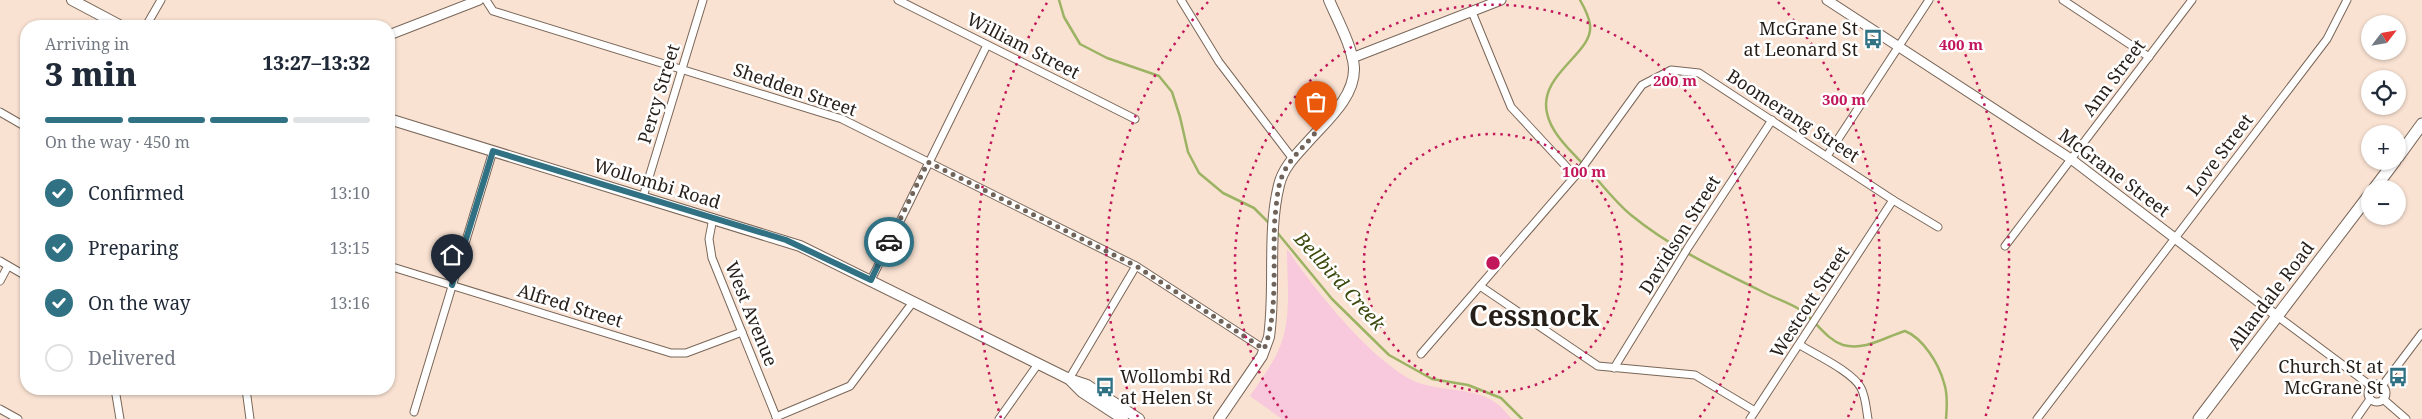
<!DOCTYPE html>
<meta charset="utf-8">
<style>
:root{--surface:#fff;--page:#f6f6f7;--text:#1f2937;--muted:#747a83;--line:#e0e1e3;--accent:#307184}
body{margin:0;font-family:"Noto Serif",serif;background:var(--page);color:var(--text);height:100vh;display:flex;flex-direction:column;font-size:19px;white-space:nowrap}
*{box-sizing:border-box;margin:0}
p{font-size:16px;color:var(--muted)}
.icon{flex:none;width:28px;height:28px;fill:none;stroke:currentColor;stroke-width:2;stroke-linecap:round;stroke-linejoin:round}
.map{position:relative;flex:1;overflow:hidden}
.drawer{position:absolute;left:20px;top:20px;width:375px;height:375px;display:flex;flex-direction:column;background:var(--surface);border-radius:20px;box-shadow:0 1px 4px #0004}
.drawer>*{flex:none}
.needle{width:32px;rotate:59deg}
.controls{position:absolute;left:2361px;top:15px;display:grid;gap:10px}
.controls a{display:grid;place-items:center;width:45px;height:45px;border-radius:50%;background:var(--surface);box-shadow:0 1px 4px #0004;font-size:25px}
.pin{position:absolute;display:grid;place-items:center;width:42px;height:42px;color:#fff;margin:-51px -21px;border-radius:50% 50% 50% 0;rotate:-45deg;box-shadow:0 0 5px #0007}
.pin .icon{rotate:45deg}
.courier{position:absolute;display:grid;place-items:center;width:50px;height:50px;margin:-25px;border:4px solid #307184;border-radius:50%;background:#fff;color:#222;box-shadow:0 1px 6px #0007}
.overview em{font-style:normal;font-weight:800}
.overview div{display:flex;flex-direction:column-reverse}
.overview{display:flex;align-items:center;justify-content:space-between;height:85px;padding:0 25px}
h1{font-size:32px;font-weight:800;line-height:38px}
.bar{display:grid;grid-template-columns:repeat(4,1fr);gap:8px 5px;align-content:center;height:60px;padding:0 25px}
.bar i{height:6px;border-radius:4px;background:var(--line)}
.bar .active{background:var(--accent)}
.bar p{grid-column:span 4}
ol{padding:0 25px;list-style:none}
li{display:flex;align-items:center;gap:15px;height:55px}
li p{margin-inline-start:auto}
li .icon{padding:5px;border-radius:50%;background:var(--accent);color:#fff;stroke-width:4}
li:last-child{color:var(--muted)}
li i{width:28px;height:28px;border:2px solid var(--line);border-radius:50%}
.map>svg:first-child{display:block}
.green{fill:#f8c8dc}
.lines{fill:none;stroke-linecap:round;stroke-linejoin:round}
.stream{stroke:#9cb363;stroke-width:2.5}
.minor-casing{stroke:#796658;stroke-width:9}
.tertiary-casing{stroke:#796658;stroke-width:11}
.secondary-casing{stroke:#796658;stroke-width:12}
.primary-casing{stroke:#796658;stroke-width:13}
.minor{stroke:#fff;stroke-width:7}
.tertiary{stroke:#fff;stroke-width:9}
.secondary{stroke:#fff;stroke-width:10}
.primary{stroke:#fff;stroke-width:11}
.done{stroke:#706359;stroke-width:5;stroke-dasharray:0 9}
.route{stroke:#307184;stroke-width:6}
.ring{fill:none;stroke:#c2185b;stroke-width:2.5;stroke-dasharray:2.5 5}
.labels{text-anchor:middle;stroke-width:5;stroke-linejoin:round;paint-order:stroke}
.poi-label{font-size:18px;fill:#261e18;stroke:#fff;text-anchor:end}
.street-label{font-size:18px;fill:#261e18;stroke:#fff}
.water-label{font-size:19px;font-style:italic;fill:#3b480c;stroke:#fff}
.town-label{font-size:28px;font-weight:bold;fill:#261e18;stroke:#fff}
.centre{fill:#c2185b;stroke:#fff;stroke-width:2.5}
.ring-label{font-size:15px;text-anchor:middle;font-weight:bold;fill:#c2185b;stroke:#fff;stroke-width:5;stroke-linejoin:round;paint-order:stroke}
</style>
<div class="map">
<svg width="2422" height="419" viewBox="0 0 2422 419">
<rect width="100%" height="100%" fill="#f9e2d2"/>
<path class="green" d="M 1287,249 C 1313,288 1376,367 1419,383 C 1442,391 1477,388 1496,403 C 1502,407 1507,414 1512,419 L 1282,419 L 1250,396 C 1262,378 1277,359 1283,338 C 1291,311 1287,277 1287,249 Z"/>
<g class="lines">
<g class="stream">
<polyline points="1059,0 1064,17 1080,44 1107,58 1159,76 1172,92 1180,117 1188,152 1199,173 1223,193 1254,208 1271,225"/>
<path d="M 1580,0 C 1584,7 1589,17 1590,25 C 1594,53 1538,74 1547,113 C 1551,134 1573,153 1587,168 C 1601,183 1615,202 1631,215 C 1670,247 1716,269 1761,291 C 1774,298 1787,302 1799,309 C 1815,319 1825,339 1843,345 C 1865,351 1885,337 1905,331 C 1923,338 1939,364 1944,383 C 1948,394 1947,408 1946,419"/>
<polyline points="1276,231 1332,299 1389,355 1432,379 1468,385 1501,398 1522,419"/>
</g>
<defs>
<g id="minor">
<polyline points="486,0 493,11 842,119 1136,266 1264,349"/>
<polyline points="898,0 1135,119"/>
<polyline points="1181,0 1219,62 1293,159"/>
<polyline points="2063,0 2149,57"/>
<polyline points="1472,12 1511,107 1575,176"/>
<polyline points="146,26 161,0"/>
<polyline points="0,112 26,127"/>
<polyline points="1827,156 1929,0"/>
<polyline points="643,197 703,0"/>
<polyline points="713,218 709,239 712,258 777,419"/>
<polyline points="2005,246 2192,0"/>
<polyline points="0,261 26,276"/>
<polyline points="389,266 671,353 686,353 742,332"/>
<polyline points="871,280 987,45"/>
<polyline points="0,281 8,266"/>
<polyline points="1480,286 1598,366 1695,375 1755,411"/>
<polyline points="2277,316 2371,386"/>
<path d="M 1800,345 C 1816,355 1853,372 1861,388 C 1866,398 1866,408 1868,419"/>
<polyline points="1421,354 1582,168 1642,85 1671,70 1699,73 1893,200 1938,227"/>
<polyline points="1614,368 1689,246 1772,120"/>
<polyline points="1069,379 1136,266"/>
<circle cx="2377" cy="393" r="9"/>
<polyline points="2382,386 2422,333"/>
<polyline points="115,389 120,419"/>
<polyline points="246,389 250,419"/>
<polyline points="2383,399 2406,419"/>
<polyline points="0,409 18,419"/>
<polyline points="414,412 493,151"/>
<polyline points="776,417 850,386 913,302"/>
<polyline points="999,419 1038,364"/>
<polyline points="1750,419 1893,200"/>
<polyline points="2037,419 2327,39 2347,0"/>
<polyline points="2356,419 2370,399"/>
</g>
<g id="tertiary">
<polyline points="1827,0 2071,159 2277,316"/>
<polyline points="389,35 479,0"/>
<polyline points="1352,58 1501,0"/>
</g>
<g id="secondary">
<polyline points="72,0 121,26"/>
<polyline points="389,119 800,246 1069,379 1087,385 1139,419"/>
<polyline points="1070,380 1082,392 1123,419"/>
<path d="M 1219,419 L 1262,356 L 1269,337 C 1276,287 1267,234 1279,185 C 1283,168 1295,156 1306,144 C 1324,123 1355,98 1354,68 C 1353,48 1337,19 1329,0"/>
</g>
<g id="primary">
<polyline points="2398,157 2422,124"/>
<polyline points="2374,189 2395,161"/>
<polyline points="2199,419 2370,194"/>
</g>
</defs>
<use href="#minor" class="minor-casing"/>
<use href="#tertiary" class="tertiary-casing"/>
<use href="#secondary" class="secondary-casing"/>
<use href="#primary" class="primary-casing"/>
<use href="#minor" class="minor"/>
<use href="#tertiary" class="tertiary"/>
<use href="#secondary" class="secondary"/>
<use href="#primary" class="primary"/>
</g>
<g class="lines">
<path class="done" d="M 889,242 L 928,162 L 1136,266 L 1264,349 C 1279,313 1272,256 1275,216 C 1277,202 1277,187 1283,174 C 1290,158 1305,146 1316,132"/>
<polyline class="route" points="452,285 493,151 786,240 871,280 889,242"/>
</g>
<g class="ring">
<circle cx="1493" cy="263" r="129"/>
<path d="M1287 418A258 258 0 1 1 1699 418"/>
<path d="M1138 417A387 387 0 0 1 1208 2M1778 2A387 387 0 0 1 1848 417"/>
<path d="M1001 418A516 516 0 0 1 1048 1M1938 1A516 516 0 0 1 1985 418"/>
</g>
<defs>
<symbol id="bus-bare" viewBox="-9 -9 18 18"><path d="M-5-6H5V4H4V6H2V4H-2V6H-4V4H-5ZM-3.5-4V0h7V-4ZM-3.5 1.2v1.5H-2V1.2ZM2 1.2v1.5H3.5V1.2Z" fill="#307184" stroke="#fff" stroke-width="2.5" paint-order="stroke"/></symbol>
</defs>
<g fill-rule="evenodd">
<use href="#bus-bare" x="1859" y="25" width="28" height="28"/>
<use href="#bus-bare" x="2384" y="363" width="28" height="28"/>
<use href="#bus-bare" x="1091" y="373" width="28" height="28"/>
</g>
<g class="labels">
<g class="poi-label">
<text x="1858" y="35">McGrane St<tspan x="1858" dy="21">at Leonard St</tspan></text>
<text x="2383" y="373">Church St at<tspan x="2383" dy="21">McGrane St</tspan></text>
<text x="1120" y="383" text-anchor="start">Wollombi Rd<tspan x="1120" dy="21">at Helen St</tspan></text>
</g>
<g class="street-label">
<text transform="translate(1023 46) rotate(27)" y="6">William Street</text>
<text transform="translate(2114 78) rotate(-53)" y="6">Ann Street</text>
<text transform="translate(795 90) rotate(19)" y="6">Shedden Street</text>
<text transform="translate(659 94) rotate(-73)" y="6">Percy Street</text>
<text transform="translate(1793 116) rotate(33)" y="6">Boomerang Street</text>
<text transform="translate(2220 155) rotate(-53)" y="6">Love Street</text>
<text transform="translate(2114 173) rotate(37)" y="6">McGrane Street</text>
<text transform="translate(657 184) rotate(17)" y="6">Wollombi Road</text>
<text transform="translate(1680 235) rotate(-58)" y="6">Davidson Street</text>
<text transform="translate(2271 296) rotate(-53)" y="6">Allandale Road</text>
<text transform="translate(1810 302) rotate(-57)" y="6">Westcott Street</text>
<text transform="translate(570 306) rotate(17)" y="6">Alfred Street</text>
<text transform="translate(751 314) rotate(68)" y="6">West Avenue</text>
</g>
<g class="water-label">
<text transform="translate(1340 281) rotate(48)" y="7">Bellbird Creek</text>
</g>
<g class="town-label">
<text x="1534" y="326">Cessnock</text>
</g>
</g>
<circle cx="1493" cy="263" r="8" class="centre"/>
<g class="ring-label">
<text x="1961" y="50">400 m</text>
<text x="1675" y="86">200 m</text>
<text x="1844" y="105">300 m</text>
<text x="1584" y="177">100 m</text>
</g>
</svg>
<div class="controls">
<a><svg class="needle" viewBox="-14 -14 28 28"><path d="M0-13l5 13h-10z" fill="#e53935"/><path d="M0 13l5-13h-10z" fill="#747a83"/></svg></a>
<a><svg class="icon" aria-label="locate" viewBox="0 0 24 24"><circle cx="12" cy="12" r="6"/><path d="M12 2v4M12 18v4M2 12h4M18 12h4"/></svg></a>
<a>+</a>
<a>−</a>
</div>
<div class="pin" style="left:1316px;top:132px;background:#ea580c"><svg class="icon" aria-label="bag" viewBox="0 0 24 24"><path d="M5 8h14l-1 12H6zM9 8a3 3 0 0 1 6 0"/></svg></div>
<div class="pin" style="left:452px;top:285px;background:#1f2937"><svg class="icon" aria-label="home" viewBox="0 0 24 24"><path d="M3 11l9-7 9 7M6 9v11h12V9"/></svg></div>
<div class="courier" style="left:889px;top:242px"><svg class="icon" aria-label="car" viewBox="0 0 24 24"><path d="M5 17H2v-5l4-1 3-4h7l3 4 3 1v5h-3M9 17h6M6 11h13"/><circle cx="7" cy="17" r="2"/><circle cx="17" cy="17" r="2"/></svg></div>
<section class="drawer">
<div class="overview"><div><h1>3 min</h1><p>Arriving in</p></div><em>13:27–13:32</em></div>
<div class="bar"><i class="active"></i><i class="active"></i><i class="active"></i><i></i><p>On the way · 450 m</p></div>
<ol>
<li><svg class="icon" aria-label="check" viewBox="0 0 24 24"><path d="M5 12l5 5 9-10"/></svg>Confirmed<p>13:10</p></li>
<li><svg class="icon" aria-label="check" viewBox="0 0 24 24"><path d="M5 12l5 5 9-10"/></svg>Preparing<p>13:15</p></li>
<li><svg class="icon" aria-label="check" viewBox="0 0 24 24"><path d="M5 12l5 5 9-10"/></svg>On the way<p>13:16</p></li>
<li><i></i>Delivered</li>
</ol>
</section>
</div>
